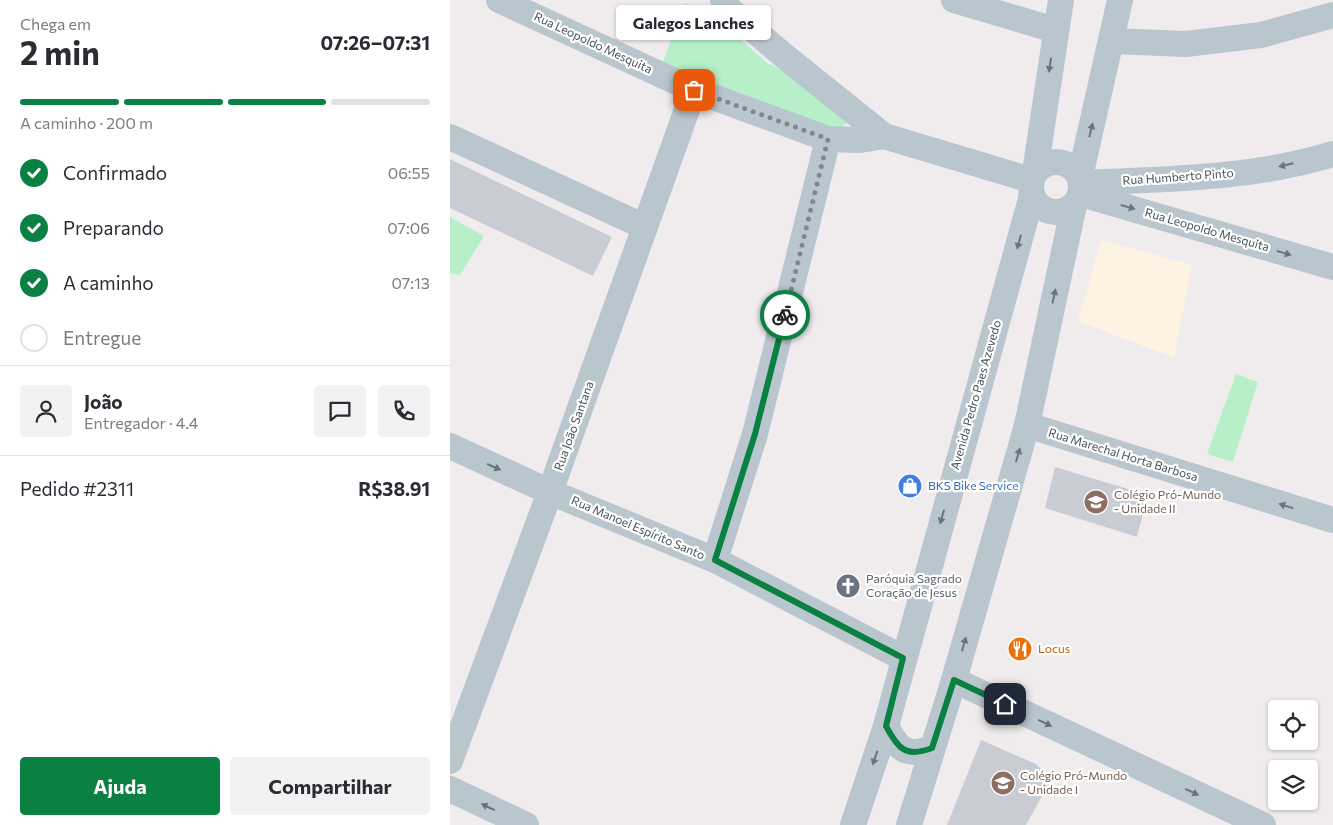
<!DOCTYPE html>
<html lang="pt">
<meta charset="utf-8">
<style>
:root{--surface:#fff;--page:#f2f2f3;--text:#2b2b33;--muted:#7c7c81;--line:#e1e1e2;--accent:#0b8043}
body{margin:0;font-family:Commissioner,sans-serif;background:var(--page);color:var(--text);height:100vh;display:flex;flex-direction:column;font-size:19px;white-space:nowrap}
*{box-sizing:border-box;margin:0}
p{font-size:16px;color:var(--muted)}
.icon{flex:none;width:28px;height:28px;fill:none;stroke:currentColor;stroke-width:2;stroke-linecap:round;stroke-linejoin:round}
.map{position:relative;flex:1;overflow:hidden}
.details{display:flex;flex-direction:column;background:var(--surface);width:450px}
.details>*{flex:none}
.buttons{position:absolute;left:818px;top:700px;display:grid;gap:10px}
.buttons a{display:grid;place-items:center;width:50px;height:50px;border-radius:5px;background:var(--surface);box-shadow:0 1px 4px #0004;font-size:25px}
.pin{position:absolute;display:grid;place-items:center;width:42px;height:42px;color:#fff;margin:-21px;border-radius:10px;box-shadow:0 2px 8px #0006}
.courier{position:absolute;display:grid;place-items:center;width:50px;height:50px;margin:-25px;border:4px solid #0b8043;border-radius:50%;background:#fff;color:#222;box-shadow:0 1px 6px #0007}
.bubble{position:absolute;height:35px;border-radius:5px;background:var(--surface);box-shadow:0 1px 4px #0004;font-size:16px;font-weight:700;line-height:35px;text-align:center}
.headline em{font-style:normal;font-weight:700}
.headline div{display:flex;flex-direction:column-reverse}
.headline{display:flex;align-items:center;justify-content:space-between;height:85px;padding:0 20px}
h1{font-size:32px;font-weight:700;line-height:38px}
.bar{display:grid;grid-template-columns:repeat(4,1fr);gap:8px 5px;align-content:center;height:60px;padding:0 20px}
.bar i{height:6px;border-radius:4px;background:var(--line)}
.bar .current{background:var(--accent)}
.bar p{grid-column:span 4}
.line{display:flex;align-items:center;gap:12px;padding:0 20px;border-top:1px solid var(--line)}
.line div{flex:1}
.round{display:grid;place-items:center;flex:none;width:52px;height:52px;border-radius:5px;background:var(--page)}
ol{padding:0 20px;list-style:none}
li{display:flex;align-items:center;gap:15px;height:55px}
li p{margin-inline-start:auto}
li .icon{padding:5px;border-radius:50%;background:var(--accent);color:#fff;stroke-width:4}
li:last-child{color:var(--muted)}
li i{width:28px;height:28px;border:2px solid var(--line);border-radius:50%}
.cta{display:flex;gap:10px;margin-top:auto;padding:10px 20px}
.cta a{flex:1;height:58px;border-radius:5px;background:var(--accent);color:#fff;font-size:20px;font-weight:700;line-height:58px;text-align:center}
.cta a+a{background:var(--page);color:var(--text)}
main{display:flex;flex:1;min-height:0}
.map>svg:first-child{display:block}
.commercial{fill:#fcf3e3}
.green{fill:#b7f0c8}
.building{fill:#c9ccd2}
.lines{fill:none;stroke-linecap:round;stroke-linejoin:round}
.minor{stroke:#bac6cd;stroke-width:26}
.oneway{fill:#67757d}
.done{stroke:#80888e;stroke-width:5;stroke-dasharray:0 9}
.route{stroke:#0b8043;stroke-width:6}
.labels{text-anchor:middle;stroke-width:4.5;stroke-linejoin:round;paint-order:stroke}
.street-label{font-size:12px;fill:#44525b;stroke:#fff}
.shop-label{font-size:12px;fill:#366cbe;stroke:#fff;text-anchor:start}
.education-label{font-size:12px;fill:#785e54;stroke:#fff;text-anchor:start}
.worship-label{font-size:12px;fill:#5b616d;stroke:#fff;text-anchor:start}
.food-label{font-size:12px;fill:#c56008;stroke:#fff;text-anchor:start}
</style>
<main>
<section class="details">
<div class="headline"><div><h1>2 min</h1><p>Chega em</p></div><em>07:26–07:31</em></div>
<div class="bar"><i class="current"></i><i class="current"></i><i class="current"></i><i></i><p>A caminho · 200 m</p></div>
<ol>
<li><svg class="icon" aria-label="check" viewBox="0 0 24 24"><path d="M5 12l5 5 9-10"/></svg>Confirmado<p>06:55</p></li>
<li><svg class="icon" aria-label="check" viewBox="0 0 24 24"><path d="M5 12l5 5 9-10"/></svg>Preparando<p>07:06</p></li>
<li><svg class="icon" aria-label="check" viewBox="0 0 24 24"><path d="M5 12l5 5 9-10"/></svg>A caminho<p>07:13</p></li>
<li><i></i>Entregue</li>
</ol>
<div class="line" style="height:90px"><a class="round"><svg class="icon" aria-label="person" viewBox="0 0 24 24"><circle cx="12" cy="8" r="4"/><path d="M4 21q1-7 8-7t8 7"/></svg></a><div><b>João</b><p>Entregador · 4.4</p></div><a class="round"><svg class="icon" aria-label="chat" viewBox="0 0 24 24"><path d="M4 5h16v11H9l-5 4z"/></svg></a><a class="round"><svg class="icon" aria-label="phone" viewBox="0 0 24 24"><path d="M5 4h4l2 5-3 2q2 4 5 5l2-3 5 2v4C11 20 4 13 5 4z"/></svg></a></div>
<div class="line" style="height:65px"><div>Pedido #2311</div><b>R$38.91</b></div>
<div class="cta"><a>Ajuda</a><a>Compartilhar</a></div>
</section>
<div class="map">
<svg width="883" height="825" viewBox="0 0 883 825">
<rect width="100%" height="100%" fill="#f0eced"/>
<polygon class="commercial" points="651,240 742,265 724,358 628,321"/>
<g class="green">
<polygon points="235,3 289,38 317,63 382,94 397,123 388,130 377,128 212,64"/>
<polygon points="0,217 34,236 10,275 0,273"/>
<polygon points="786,374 808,382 783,462 757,454"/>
</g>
<g class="building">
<polygon points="0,159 162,237 143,276 0,208"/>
<polygon points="605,467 698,495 687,537 595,508"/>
<polygon points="531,740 586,764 592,770 592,783 598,785 576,825 497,825"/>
</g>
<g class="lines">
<g class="minor">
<polyline points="49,0 244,90 378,139 410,140 434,136 581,180"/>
<polyline points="273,0 280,10 333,55 434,136"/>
<polyline points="504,0 605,30"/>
<polyline points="662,41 736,44 811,35 883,15"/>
<polyline points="0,137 195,227"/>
<circle cx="606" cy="187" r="25"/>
<polyline points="585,172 611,0"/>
<polyline points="630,177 670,0"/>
<path d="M 632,183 C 716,179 802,179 883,154"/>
<polyline points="631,194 883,267"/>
<polyline points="577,425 883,520"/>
<polyline points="0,446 100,492 265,560 453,658"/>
<polyline points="265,560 305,434 378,139"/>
<polyline points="504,680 813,825"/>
<path d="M 436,726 C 448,749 456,758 482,748"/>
<polyline points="0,761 100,492 244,90"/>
<polyline points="0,789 76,825"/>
<polyline points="403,825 436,726 582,195"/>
<polyline points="459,825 504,680 577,425 624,205"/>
</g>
</g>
<defs><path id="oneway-solid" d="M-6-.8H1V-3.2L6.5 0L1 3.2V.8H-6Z" transform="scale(1.25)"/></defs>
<g class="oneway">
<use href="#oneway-solid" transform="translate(600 65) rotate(98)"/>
<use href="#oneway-solid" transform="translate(641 130) rotate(-77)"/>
<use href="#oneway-solid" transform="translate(836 165) rotate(167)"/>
<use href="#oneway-solid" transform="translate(678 207) rotate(16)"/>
<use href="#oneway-solid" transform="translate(569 242) rotate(105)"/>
<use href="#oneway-solid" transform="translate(834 253) rotate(16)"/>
<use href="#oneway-solid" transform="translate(604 296) rotate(-78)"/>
<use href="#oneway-solid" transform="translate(568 455) rotate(-74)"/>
<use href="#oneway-solid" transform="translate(44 467) rotate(24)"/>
<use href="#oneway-solid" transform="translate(836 506) rotate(-163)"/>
<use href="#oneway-solid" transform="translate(492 517) rotate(106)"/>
<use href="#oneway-solid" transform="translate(514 644) rotate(-74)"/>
<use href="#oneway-solid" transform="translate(595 723) rotate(25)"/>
<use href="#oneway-solid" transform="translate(425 758) rotate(109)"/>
<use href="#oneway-solid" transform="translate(742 792) rotate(25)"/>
<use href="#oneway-solid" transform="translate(38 807) rotate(-155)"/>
</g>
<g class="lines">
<polyline class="done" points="244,90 378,139 335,315"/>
<path class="route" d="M 335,315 L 305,434 L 265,560 L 453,658 L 436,726 C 448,749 456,758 482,748 L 504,680 L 555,704"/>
</g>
<defs>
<symbol id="shop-disc" viewBox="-11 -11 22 22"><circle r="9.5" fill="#3f7fe0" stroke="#fff"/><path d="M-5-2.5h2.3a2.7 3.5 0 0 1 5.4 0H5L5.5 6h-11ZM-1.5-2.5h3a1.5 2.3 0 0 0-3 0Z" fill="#fff"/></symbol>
<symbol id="school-disc" viewBox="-11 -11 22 22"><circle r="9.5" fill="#8d6e63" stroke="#fff"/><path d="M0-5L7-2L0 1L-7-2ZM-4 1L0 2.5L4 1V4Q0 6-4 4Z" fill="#fff"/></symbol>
<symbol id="church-disc" viewBox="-11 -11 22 22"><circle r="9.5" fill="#6b7280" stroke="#fff"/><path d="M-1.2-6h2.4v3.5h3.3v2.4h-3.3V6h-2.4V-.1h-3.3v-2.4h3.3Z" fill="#fff"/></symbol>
<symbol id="restaurant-disc" viewBox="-11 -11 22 22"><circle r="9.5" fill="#e8710a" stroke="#fff"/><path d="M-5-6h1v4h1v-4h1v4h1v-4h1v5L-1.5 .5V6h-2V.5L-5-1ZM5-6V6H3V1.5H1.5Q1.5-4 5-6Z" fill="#fff"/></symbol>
</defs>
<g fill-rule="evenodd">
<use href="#shop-disc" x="446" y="472" width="28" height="28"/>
<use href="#school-disc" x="632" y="488" width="28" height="28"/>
<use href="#church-disc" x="384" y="572" width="28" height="28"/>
<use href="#restaurant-disc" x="556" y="635" width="28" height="28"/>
<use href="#school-disc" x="539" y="769" width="28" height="28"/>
</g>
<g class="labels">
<g class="street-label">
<text transform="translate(143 43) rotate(25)" y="4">Rua Leopoldo Mesquita</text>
<text transform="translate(728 177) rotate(-4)" y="4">Rua Humberto Pinto</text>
<text transform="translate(757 230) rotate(16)" y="4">Rua Leopoldo Mesquita</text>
<text transform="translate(526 395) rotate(-74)" y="4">Avenida Pedro Paes Azevedo</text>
<text transform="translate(124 426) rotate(-70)" y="4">Rua João Santana</text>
<text transform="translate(673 455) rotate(17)" y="4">Rua Marechal Horta Barbosa</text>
<text transform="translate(188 528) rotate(23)" y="4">Rua Manoel Espírito Santo</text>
</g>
<g class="shop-label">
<text x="478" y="490">BKS Bike Service</text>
</g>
<g class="education-label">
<text x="664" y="499">Colégio Pró-Mundo<tspan x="664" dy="14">- Unidade II</tspan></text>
<text x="570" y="780">Colégio Pró-Mundo<tspan x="570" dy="14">- Unidade I</tspan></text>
</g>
<g class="worship-label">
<text x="416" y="583">Paróquia Sagrado<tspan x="416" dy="14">Coração de Jesus</tspan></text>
</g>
<g class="food-label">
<text x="588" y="653">Locus</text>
</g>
</g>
</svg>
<div class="buttons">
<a><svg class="icon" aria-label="locate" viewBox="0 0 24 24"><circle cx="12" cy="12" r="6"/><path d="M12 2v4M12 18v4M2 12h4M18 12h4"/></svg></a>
<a><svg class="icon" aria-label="layers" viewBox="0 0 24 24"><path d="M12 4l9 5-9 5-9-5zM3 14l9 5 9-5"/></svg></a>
</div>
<div class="pin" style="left:244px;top:90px;background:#ea580c"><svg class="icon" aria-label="bag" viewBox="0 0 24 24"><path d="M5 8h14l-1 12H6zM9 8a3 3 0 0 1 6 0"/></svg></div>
<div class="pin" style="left:555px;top:704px;background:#1f2937"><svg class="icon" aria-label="home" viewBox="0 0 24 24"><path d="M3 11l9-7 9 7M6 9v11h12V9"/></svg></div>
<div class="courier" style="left:335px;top:315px"><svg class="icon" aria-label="bike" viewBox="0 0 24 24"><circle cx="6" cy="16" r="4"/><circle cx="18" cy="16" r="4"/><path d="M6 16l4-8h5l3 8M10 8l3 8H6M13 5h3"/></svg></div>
<div class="bubble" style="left:166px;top:5px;width:155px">Galegos Lanches</div>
</div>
</main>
